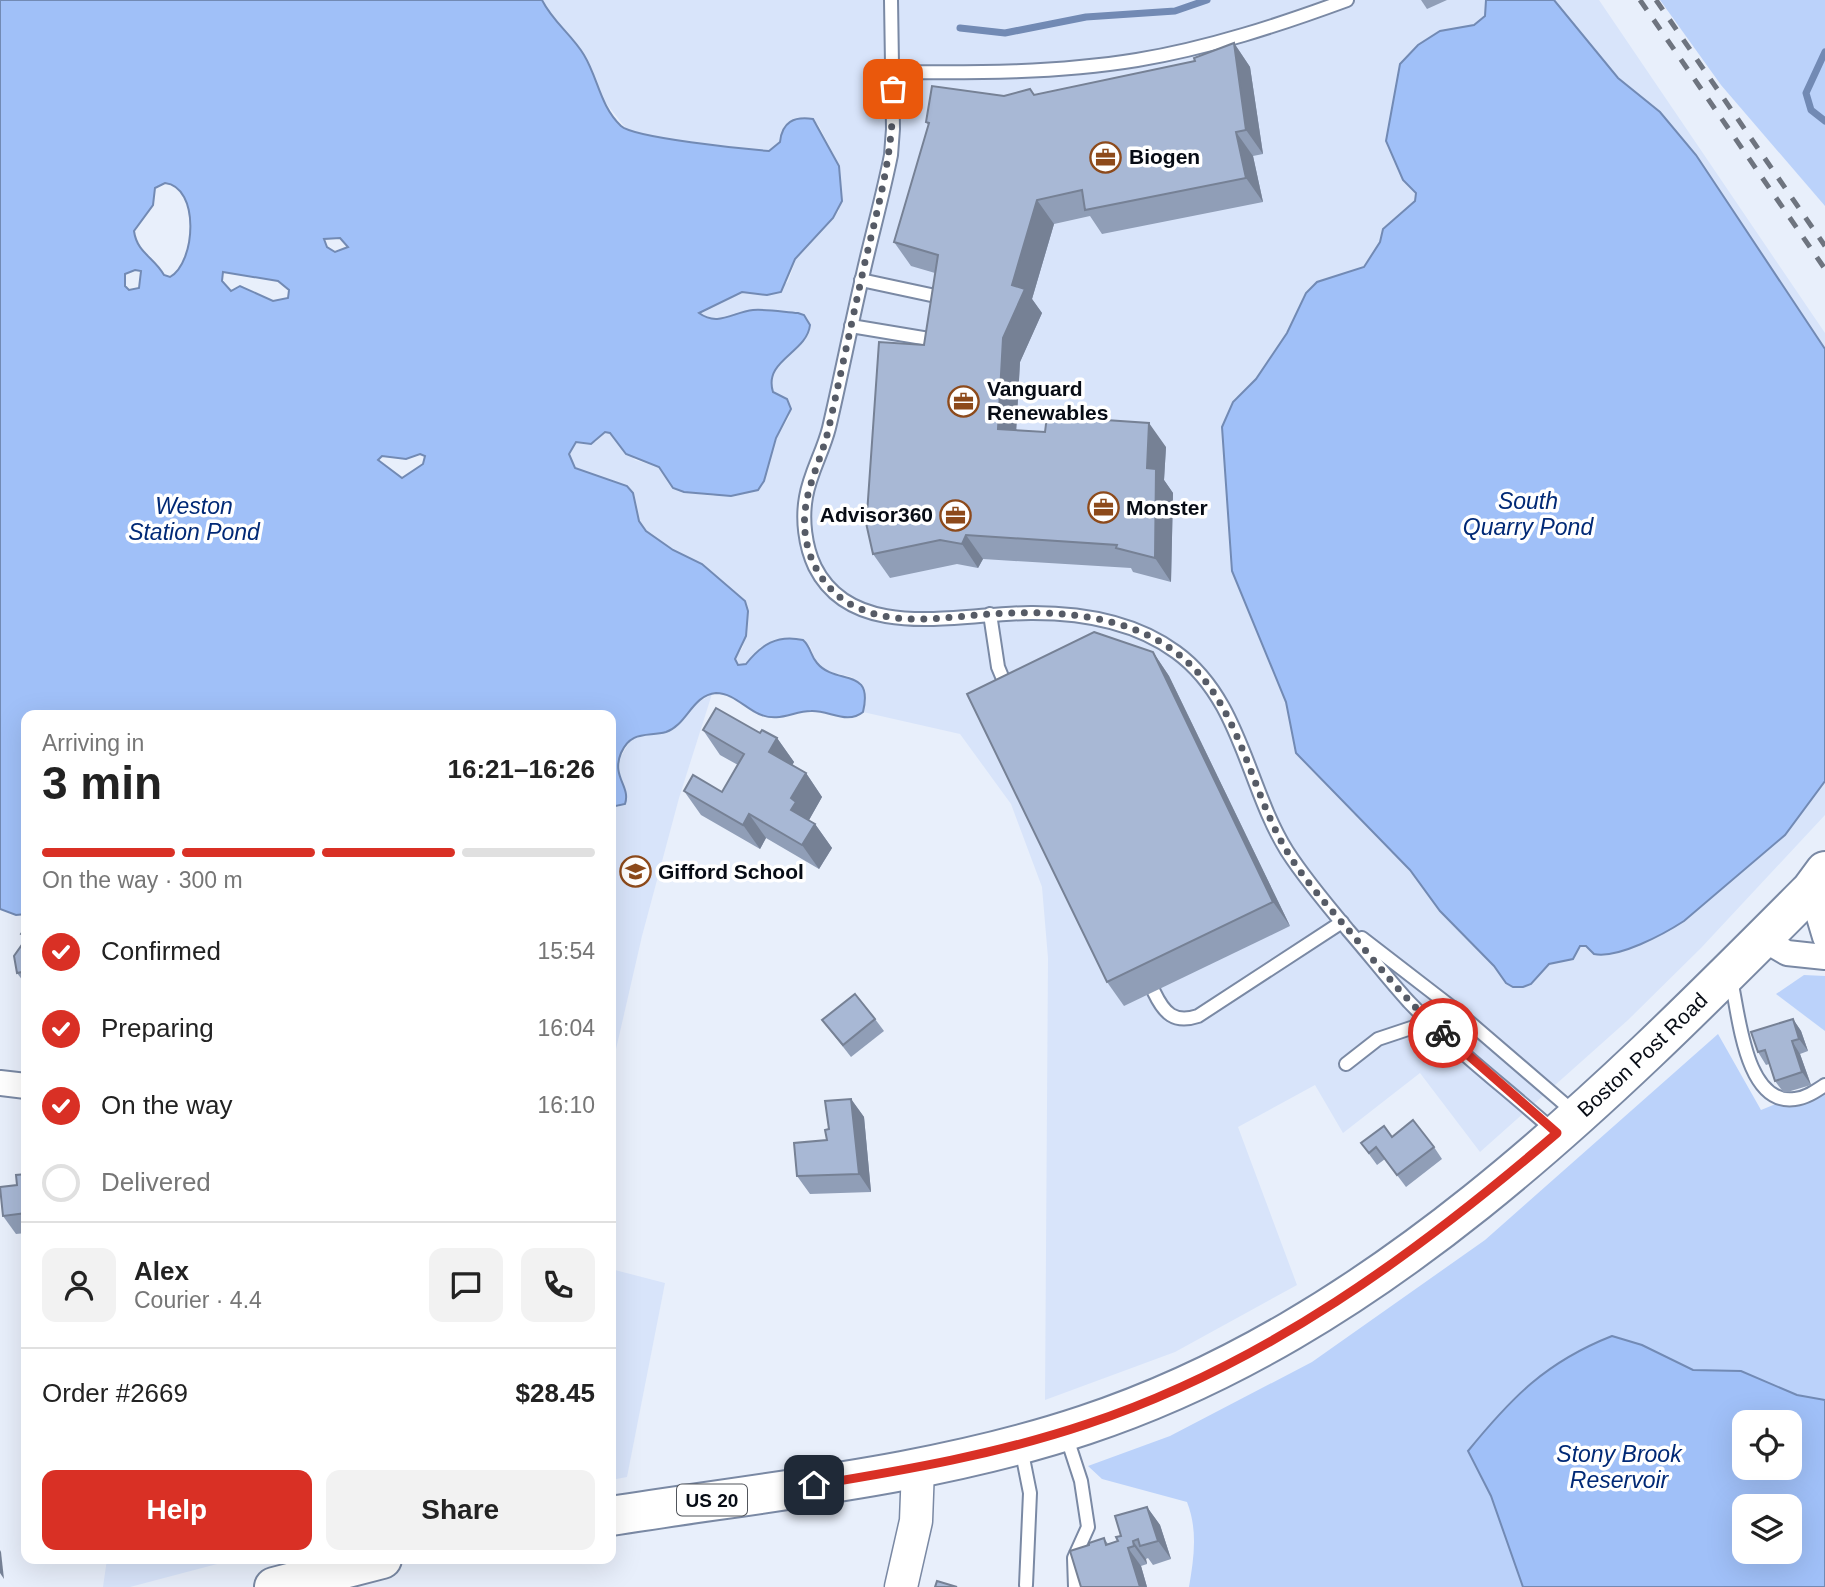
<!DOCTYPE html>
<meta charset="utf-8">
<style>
:root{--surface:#fff;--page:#f2f2f2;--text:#222;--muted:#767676;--line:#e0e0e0;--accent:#d93025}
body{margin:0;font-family:Arial,sans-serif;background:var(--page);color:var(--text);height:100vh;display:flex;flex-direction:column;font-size:26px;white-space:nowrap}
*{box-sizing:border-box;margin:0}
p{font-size:23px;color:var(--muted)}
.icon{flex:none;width:38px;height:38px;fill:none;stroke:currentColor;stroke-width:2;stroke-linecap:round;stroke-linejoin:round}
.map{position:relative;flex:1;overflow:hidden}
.panel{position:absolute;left:21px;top:710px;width:595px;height:854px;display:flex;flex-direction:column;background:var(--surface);border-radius:14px;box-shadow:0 7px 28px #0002}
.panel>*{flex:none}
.buttons{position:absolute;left:1732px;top:1410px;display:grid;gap:14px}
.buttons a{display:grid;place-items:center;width:70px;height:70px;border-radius:14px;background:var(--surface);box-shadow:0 7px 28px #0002;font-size:35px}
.pin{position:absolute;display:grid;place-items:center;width:60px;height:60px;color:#fff;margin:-30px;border-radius:14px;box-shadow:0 4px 10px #0006}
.courier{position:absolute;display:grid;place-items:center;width:70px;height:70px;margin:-35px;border:5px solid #d93025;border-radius:50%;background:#fff;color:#222;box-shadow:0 2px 9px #0007}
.summary em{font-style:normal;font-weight:800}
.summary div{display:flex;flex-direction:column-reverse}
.summary{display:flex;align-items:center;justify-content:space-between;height:119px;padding:0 21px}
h1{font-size:46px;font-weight:800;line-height:52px}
.bar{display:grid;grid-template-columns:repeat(4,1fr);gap:10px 7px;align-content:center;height:84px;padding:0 21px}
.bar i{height:9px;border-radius:5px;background:var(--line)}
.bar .active{background:var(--accent)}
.bar p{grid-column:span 4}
.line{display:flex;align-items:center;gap:18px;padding:0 21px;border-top:2px solid var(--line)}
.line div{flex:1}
.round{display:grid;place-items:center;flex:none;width:74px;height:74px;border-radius:14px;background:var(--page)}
ol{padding:0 21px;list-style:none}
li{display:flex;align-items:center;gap:21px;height:77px}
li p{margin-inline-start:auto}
li .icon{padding:7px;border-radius:50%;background:var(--accent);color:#fff;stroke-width:4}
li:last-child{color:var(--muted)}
li i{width:38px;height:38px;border:4px solid var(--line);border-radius:50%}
.button{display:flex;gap:14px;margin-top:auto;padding:14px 21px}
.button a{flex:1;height:80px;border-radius:14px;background:var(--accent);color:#fff;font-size:28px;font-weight:800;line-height:80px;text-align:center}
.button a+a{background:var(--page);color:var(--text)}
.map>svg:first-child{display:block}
.built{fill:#d8e4fa}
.green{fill:#bbd2fa}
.water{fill:#a0c0f8;stroke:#728ab4;stroke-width:2;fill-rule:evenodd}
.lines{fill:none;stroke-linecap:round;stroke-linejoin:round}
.stream{stroke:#728ab4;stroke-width:7}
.service-casing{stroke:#7a89a4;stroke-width:16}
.minor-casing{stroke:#7a89a4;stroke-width:28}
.tertiary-casing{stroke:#7a89a4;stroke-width:35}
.primary-casing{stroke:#7a89a4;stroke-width:42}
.service{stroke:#fff;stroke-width:12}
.minor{stroke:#fff;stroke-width:24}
.tertiary{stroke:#fff;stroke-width:32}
.primary{stroke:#fff;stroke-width:38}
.rail{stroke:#6e747f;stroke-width:5;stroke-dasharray:12 12;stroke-linecap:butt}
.wall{fill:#909eb7}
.shaded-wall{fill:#768195}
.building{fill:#a8b8d5;stroke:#768195;stroke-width:2}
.done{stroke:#565b66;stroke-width:7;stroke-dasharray:0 12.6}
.route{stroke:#d93025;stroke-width:9}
.labels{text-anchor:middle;stroke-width:7;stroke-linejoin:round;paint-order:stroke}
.shield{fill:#fff;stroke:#51555b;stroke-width:2}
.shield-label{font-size:19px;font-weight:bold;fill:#070c15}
.poi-label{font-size:21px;font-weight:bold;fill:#070c15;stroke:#fff;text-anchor:start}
.street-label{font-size:21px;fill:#070c15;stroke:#fff}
.water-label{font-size:23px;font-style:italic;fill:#012976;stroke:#fff}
</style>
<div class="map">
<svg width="1825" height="1587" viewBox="0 0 1825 1587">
<rect width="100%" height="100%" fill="#e8effb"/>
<g class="built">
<polygon points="542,0 1599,0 1825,333 1825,815 1701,948 1628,1020 1480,1152 1420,1073 1343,1133 1315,1085 1238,1127 1297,1285 1175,1352 1045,1400 1048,958 1042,887 1011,804 960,734 863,712 864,706 852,677 826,671 817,664 810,646 760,647 746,664 738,665 735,659 743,647 748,611 745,601 702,564 673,550 646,531 639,521 633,493 575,468 570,460 569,453 576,442 596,442 605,432 611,433 635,460 659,467 673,487 684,492 713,496 764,481 776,438 790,416 787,399 773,392 771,378 777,367 809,332 808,319 798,313 748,311 718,319 708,319 699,313 742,292 767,295 788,282 796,259 839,211 837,161 819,126 813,119 803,117 781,133 780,142 769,151 656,138 628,131 602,98 579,47 548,13"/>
<polygon points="712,694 679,798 642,936 611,1071 611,807 619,807 625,791 617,771 619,760 630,741 639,735 665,732 683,718 694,705"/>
<polygon points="611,1269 665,1283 627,1477 611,1480"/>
<polygon points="107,1559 236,1559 130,1587 103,1587"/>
</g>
<g class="green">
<polygon points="1660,0 1825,0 1825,206 1721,85"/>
<polygon points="1804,975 1825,976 1825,1031 1776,994"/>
<path d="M 1718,1034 L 1761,1110 L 1825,1084 L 1825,1400 L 1797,1395 L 1741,1371 L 1693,1370 L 1642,1345 L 1612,1336 C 1546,1362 1512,1397 1468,1451 L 1491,1496 L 1523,1587 L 1189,1587 C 1194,1558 1198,1530 1187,1502 L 1102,1479 L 1088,1466 L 1170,1436 L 1312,1362 L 1485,1240 Z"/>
</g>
<g class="water">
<path d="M 0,0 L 542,0 C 553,22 572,35 584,55 C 598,78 600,106 621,126 C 634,138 745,149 769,151 L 780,142 C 782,122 794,116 813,119 L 839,166 L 842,201 L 833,218 L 795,259 L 781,292 L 767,295 L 742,292 L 699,313 C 718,327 733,312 753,310 C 767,309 784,312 798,313 L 804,315 L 810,325 C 807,353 763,360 773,392 L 787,399 L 791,409 L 776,438 L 764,481 L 758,490 L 731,496 L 684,492 L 673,488 L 659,467 L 626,454 L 610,433 L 605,432 L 591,444 L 576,442 L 569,454 L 575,468 L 627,486 L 633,493 L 639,521 L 646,531 L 673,550 L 702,564 L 745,601 L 748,611 L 746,636 L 735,659 L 738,665 L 746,664 C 761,645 777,634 803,640 C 811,647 810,655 817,663 C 836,686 874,666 863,712 C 847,725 829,710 811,711 C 793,711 779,723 759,714 C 745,708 733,693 716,693 C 692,695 687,725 666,732 C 648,737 631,730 621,753 C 611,777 631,786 625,804 L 611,807 L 611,716 L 26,716 L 26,914 L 16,915 L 0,909 ZM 165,183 C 200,187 196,262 170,277 L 164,275 C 154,257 137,253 134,231 L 153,205 L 155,188 ZM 340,238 L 348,247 L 335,252 L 327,247 L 324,239 ZM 135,270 L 141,271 L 139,288 L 129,290 L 125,286 L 125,274 ZM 223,272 L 278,281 L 289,290 L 288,298 L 273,301 L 240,286 L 231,291 L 222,281 ZM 420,454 L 425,456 L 423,464 L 402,478 L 378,460 L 382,456 L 406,459 Z"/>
<path d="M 1486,0 L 1554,0 L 1618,78 L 1660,112 L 1696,155 L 1825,349 L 1825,781 L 1785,835 L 1684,921 C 1664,934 1618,959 1594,954 L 1586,946 L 1580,946 L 1573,959 L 1549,964 L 1531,984 L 1523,987 L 1513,987 L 1506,983 L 1494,966 L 1440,911 L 1410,870 L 1296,753 L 1286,702 L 1232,571 L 1222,427 L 1233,402 L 1256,379 L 1287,333 L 1306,293 L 1317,282 L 1364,267 L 1380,242 L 1383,229 L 1415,201 L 1416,193 L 1403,180 L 1386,141 L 1400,64 L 1418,45 L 1440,31 L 1474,25 L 1485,16 Z"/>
<path d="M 1612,1336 L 1642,1345 L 1693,1370 L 1741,1371 L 1797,1395 L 1825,1400 L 1825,1587 L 1523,1587 L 1491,1496 L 1468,1451 C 1512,1397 1546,1362 1612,1336 ZM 1745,1423 L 1790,1423 L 1790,1468 L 1745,1468 ZM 1745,1507 L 1790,1507 L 1790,1552 L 1745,1552 Z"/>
</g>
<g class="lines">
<g class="stream">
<polyline points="960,28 1005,33 1086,17 1175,11 1207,0"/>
<polyline points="1825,52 1806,93 1811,110 1825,121"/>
</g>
<defs>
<g id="service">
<path d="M 891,0 L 893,129 L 891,155 C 883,195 872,234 863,274 C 851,325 841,377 829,428 C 823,452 810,473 806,497 C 802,519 805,546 815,567 C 854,645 965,612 1033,613 C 1084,613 1135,622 1176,652 C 1241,699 1247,787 1287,851 C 1305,879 1327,905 1348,930 C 1369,954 1388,979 1409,1002 C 1453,1048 1506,1088 1554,1131"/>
<path d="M 893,72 C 974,73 1057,73 1137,60 C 1209,48 1279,25 1347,0"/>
<polyline points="861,280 945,298"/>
<polyline points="851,326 935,340"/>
<polyline points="990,614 998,667 1008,691"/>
<polyline points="1362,938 1454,1009 1575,1113"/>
<path d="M 1731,980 C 1739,1014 1745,1106 1795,1099 C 1806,1098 1816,1091 1825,1085"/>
<path d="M 1154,992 C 1164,1013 1174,1024 1198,1016 L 1342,922"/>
<polyline points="1346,1064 1378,1039 1414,1027 1426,1019"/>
<polyline points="1066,1435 1081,1481 1088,1527 1074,1558 1075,1587"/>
<polyline points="1021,1448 1030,1493 1026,1585"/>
</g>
<g id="minor">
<polyline points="1811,890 1825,937"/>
<polyline points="1763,939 1787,953 1825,957"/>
<polyline points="0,1083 26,1086"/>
</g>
<polyline id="tertiary" points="901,1587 916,1521 918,1468"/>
<g id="primary">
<path id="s1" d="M 611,1516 C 769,1491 932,1476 1085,1425 C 1376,1328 1600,1102 1811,890 L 1825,871"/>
<polyline points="274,1587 382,1559"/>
</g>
</defs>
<use href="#service" class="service-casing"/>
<use href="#minor" class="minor-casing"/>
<use href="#tertiary" class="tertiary-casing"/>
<use href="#primary" class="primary-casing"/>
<use href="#service" class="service"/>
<use href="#minor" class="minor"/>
<use href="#tertiary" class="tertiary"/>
<use href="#primary" class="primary"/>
<g class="rail">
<polyline points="1640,0 1825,269"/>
<polyline points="1656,0 1825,246"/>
</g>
</g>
<g class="wall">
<polygon points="1421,0 1447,0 1427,9"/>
<polygon points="1234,43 1250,67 1263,154 1253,156 1263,202 1102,234 1090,216 1054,224 1032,299 1042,313 1020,362 1016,430 1166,447 1164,480 1173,493 1171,582 1133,572 1131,568 983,559 978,568 957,564 890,578 873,554 867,514 924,345 935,273 911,266 894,242 929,126 926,122 1004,96 1034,95 1195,61"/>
<polygon points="1153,652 1169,676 1290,926 1124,1006 1107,982"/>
<polygon points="703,730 760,733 777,738 794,762 792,765 806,773 822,797 809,820 815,824 832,848 819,869 766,838 760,849 701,815 684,791 722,792 738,765 720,755"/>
<polygon points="26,927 26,992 24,989 23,981 17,973 25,940 21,934"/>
<polygon points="875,1019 884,1031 851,1057 822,1020"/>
<polygon points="1793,1019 1801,1031 1808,1051 1800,1054 1811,1085 1784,1093 1775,1081 1769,1064 1766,1065 1758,1052"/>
<polygon points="851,1099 864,1117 871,1192 810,1194 797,1176 827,1140 829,1129"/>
<polygon points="1392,1137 1434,1147 1442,1159 1406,1187 1385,1159 1377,1165 1361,1143"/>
<polygon points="26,1174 26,1233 16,1234 3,1216 17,1185"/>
<polygon points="1147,1507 1160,1525 1171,1559 1153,1565 1148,1558 1146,1559 1147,1564 1141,1566 1147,1587 1081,1587 1089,1545 1104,1538 1108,1544 1118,1541"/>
</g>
<g class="shaded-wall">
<polygon points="1234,43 1250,67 1263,154 1246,130"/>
<polygon points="1236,132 1253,156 1263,202 1246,178"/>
<polygon points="1037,200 1054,224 1032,299 1042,313 1020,362 1015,453 998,429 1003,338 1012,285"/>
<polygon points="1149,423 1166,447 1164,480 1173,493 1171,582 1155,558 1147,468"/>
<polygon points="966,535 983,559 978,568 962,544"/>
<polygon points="1153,652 1169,676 1290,926 1273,902"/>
<polygon points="777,738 794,762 786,776 769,752"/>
<polygon points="806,773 822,797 809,820 813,826 791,810 791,798"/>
<polygon points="749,814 766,838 760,849 743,825"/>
<polygon points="815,824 832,848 819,869 802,845"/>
<polygon points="1793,1019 1801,1031 1808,1051 1799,1039"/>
<polygon points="1792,1041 1800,1054 1811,1085 1802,1072"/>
<polygon points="851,1099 864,1117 871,1192 859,1174"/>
<polygon points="1147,1507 1160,1525 1171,1559 1158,1541"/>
<polygon points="1133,1541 1146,1559 1147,1564 1134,1546"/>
<polygon points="1128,1548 1141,1566 1147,1587 1140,1587"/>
<polygon points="0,1550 1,1552 4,1579 0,1573"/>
</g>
<g class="building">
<polygon points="1234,43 1246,130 1236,132 1246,178 1085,210 1082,190 1037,200 1012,285 1025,289 1003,338 998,429 1045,432 1047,416 1149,423 1147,468 1156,469 1155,558 1116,548 1117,545 966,535 962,544 940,540 873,554 864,514 867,514 879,342 924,345 938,255 894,242 929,123 926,122 932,86 1004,96 1030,89 1034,95 1195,61 1194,58"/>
<polygon points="1094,632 1153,652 1273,902 1107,982 967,694"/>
<polygon points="716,708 760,733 762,730 777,738 769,752 806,773 791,798 796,802 791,810 815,824 802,845 749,814 743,825 684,791 693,775 722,792 744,754 703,730"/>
<polygon points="26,927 26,937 21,934"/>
<polygon points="26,939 26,988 24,989 22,972 17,973 14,956"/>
<polygon points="855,994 875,1019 843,1045 822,1020"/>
<polygon points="1793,1019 1799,1039 1792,1041 1802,1072 1775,1081 1765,1050 1758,1052 1751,1032"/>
<polygon points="851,1099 859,1174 797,1176 794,1143 827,1140 825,1130 829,1129 825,1101"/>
<polygon points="1413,1120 1434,1147 1397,1175 1376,1147 1369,1153 1361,1143 1384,1126 1392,1137"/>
<polygon points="26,1174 26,1213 3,1216 0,1187 17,1185 16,1175"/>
<polygon points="1147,1507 1158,1541 1140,1546 1138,1539 1133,1541 1134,1546 1128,1548 1140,1587 1081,1587 1070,1551 1089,1545 1089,1543 1104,1538 1106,1545 1118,1541 1116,1537 1121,1536 1115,1516"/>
<polygon points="937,1581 957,1587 935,1587"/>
</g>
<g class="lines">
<path class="done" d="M 893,89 C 894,150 879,203 865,262 C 853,317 841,372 829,427 C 821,463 801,494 805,532 C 808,563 827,594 856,607 C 899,627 945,617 990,614 C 1053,610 1126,613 1178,654 C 1239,701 1248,784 1285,848 C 1303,879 1328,906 1351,933 C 1380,968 1408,1003 1443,1033"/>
<path class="route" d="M 814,1485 C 906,1470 998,1454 1087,1424 C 1265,1365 1416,1254 1557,1133 L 1443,1033"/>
</g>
<defs>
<symbol id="office-ring" viewBox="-11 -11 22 22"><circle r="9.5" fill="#fff" stroke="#8d4a1b" stroke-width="1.5"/><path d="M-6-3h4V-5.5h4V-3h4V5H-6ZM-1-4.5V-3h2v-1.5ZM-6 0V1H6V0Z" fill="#8d4a1b"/></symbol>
<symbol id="school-ring" viewBox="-11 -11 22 22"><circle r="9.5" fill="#fff" stroke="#8d4a1b" stroke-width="1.5"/><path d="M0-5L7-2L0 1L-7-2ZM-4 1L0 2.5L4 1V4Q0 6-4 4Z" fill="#8d4a1b"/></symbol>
</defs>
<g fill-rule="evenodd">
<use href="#office-ring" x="1088" y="140" width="35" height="35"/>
<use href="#office-ring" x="946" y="384" width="35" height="35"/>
<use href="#office-ring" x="1086" y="490" width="35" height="35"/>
<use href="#office-ring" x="938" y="498" width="35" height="35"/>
<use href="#school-ring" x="618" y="854" width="35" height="35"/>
</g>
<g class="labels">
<rect class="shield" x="677" y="1484.5" width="70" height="31" rx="5"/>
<g class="shield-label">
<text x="712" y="1507">US 20</text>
</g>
<g class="poi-label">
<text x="1129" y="164">Biogen</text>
<text x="987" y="396">Vanguard<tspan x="987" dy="24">Renewables</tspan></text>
<text x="1126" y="515">Monster</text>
<text x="933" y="522" text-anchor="end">Advisor360</text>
<text x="658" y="879">Gifford School</text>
</g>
<g class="street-label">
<text dy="7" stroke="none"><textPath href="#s1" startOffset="1158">Boston Post Road</textPath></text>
</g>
<g class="water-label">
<text x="1528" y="509">South<tspan x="1528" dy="26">Quarry Pond</tspan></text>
<text x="194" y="514">Weston<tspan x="194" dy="26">Station Pond</tspan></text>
<text x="1619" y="1462">Stony Brook<tspan x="1619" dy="26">Reservoir</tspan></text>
</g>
</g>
</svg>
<div class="buttons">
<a><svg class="icon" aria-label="locate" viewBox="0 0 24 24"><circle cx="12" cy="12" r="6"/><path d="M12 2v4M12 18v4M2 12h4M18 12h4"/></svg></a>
<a><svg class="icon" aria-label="layers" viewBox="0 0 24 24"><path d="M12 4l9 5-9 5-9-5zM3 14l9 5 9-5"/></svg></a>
</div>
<div class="pin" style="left:893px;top:89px;background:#ea580c"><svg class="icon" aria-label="bag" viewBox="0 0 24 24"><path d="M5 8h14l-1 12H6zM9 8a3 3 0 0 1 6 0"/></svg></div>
<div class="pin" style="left:814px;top:1485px;background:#1f2937"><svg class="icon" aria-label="home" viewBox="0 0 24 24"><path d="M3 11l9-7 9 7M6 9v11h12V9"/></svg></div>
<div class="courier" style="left:1443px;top:1033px"><svg class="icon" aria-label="bike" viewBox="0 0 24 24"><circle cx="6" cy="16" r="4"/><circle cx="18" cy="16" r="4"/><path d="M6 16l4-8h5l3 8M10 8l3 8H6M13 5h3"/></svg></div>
<section class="panel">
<div class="summary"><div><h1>3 min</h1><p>Arriving in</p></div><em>16:21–16:26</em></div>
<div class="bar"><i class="active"></i><i class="active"></i><i class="active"></i><i></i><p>On the way · 300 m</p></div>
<ol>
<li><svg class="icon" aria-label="check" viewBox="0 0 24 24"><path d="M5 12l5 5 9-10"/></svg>Confirmed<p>15:54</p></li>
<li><svg class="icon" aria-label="check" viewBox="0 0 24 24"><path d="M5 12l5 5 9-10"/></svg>Preparing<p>16:04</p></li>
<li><svg class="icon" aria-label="check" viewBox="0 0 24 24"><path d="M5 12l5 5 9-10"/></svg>On the way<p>16:10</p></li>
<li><i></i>Delivered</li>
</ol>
<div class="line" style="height:126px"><a class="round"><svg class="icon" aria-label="person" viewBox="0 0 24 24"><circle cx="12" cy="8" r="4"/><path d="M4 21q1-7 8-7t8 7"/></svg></a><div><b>Alex</b><p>Courier · 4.4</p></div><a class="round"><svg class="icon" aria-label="chat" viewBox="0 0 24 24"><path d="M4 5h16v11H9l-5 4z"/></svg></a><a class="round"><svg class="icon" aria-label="phone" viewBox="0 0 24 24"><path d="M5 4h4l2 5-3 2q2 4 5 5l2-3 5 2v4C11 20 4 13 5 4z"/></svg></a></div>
<div class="line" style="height:91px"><div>Order #2669</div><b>$28.45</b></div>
<div class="button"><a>Help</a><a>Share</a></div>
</section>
</div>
